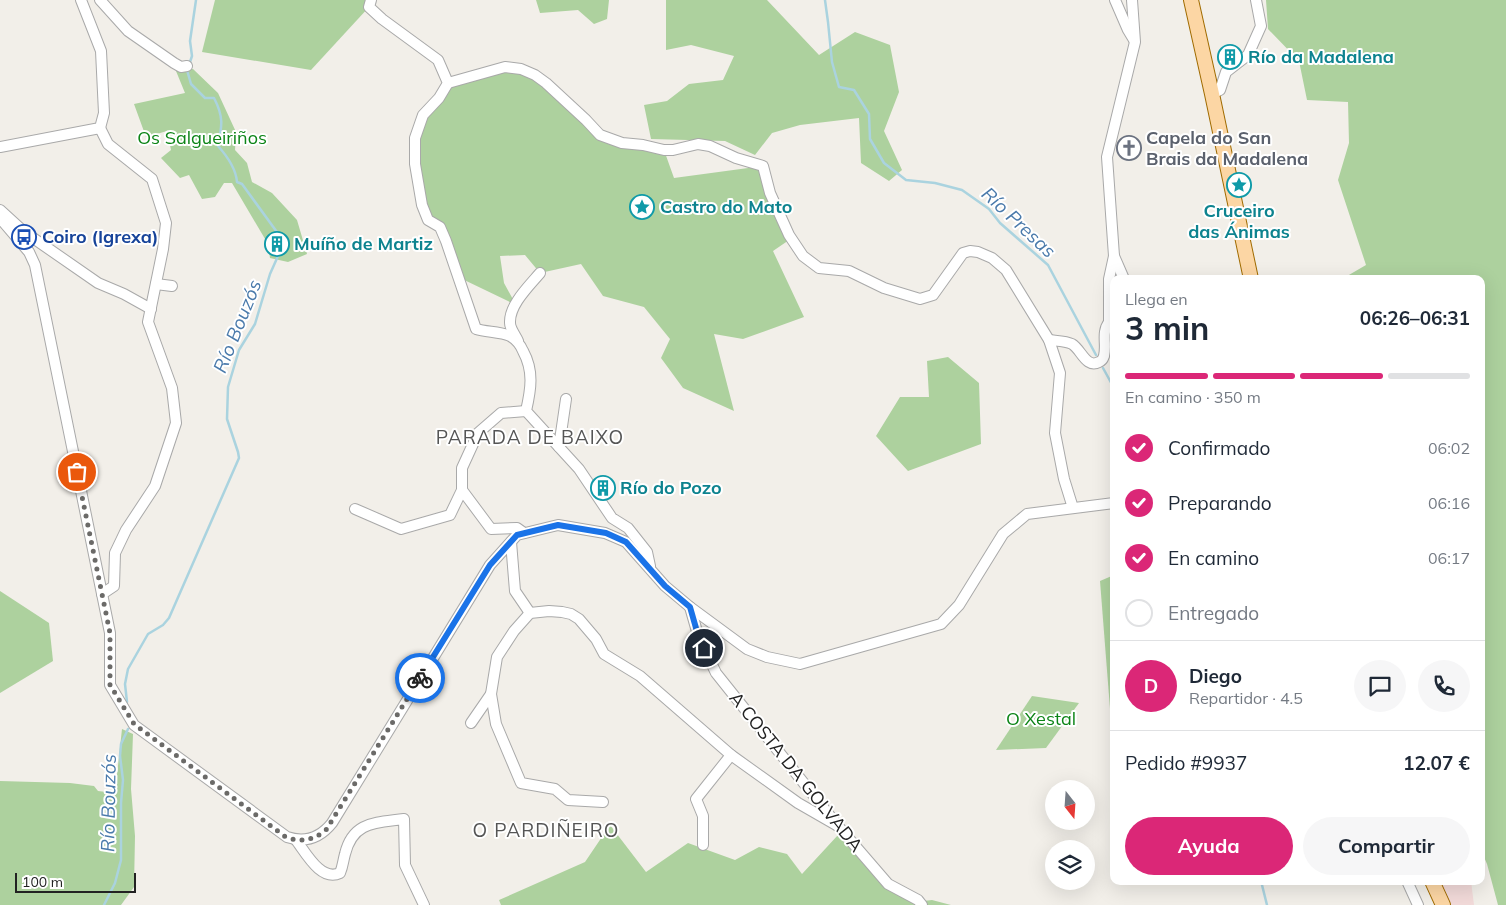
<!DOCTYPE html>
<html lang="es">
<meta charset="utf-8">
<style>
:root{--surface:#fff;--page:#f6f6f7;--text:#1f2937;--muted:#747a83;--line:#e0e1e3;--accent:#db2777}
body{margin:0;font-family:Mulish,sans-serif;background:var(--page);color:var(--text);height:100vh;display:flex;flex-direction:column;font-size:19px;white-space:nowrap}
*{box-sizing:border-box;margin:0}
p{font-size:16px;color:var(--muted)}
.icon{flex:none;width:28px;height:28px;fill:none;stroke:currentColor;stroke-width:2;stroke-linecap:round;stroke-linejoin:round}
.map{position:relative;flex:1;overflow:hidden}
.side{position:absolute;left:1110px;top:275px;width:375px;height:610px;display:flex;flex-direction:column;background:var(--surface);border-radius:10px;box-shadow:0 5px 20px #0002}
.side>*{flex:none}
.needle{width:32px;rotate:163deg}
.tools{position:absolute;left:1045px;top:780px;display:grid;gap:10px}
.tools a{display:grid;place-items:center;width:50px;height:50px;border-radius:50%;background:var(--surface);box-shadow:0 5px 20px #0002;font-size:25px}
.scale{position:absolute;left:15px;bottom:12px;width:121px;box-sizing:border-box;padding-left:5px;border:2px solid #222;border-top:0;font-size:14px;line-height:18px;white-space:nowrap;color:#222;-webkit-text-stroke:4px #fff;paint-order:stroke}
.pin{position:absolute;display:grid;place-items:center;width:42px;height:42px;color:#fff;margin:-21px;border:2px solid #fff;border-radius:50%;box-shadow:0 1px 5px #0007}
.courier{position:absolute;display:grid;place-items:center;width:50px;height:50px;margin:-25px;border:4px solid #1a73e8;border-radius:50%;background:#fff;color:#222;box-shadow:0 1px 6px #0007}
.overview em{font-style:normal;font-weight:700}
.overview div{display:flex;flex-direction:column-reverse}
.overview{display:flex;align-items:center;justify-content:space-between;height:85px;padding:0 15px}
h1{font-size:32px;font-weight:700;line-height:38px}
.bar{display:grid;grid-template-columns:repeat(4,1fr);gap:8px 5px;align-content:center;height:60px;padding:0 15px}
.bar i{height:6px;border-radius:4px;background:var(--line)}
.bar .selected{background:var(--accent)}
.bar p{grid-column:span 4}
.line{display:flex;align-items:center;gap:12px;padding:0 15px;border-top:1px solid var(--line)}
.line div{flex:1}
.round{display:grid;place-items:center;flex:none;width:52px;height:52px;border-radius:26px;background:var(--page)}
ol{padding:0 15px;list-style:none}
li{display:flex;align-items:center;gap:15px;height:55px}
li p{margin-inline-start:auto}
li .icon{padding:5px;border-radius:50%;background:var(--accent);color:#fff;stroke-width:4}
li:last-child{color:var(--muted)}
li i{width:28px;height:28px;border:2px solid var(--line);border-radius:50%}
.button{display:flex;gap:10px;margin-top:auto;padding:10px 15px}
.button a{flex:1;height:58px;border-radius:30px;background:var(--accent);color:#fff;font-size:20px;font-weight:700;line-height:58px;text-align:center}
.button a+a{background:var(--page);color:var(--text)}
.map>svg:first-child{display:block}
.commercial{fill:#f2dad9}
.forest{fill:#add19e}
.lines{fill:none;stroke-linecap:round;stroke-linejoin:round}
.stream{stroke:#aad3df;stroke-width:2.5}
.minor-casing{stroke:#a9a9a9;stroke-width:12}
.major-casing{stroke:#a06b00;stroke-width:16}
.minor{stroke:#fff;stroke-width:10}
.major{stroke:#fcd6a4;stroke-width:14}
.done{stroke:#6b6a68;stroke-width:5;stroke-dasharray:0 9}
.route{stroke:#1a73e8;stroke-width:6}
.labels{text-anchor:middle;stroke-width:4;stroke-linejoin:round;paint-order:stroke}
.culture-label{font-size:18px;font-weight:bold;fill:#0d838f;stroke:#fff;text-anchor:start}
.park-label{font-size:18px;fill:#0c8416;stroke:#fff}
.worship-label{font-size:18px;font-weight:bold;fill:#5b616d;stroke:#fff;text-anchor:start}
.transit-label{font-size:18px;font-weight:bold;fill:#164399;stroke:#fff;text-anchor:start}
.street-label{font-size:18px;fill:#222;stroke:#fff}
.water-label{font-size:19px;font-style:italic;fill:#4a7aab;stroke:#fff}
.neighbourhood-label{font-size:19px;letter-spacing:1px;fill:#555;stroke:#fff}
</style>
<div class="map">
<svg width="1506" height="905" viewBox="0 0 1506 905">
<rect width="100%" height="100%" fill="#f2efe9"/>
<polygon class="commercial" points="1437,881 1471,881 1474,905 1449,905"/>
<g class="forest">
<polygon points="215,0 371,0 369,7 311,70 202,52"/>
<polygon points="536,0 609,0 607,19 594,24 578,10 540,13"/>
<polygon points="666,0 767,0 819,55 855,32 890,45 899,92 884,131 902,170 889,181 861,163 859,118 800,125 772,133 755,155 725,141 651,139 644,105 667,101 689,84 723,80 734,56 691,45 666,50"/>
<polygon points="1266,0 1506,0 1506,905 1498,905 1487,864 1481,850 1481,279 1342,279 1366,265 1338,180 1349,143 1348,102 1307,100 1299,61 1268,29"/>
<polygon points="505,67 535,75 600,135 664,150 674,178 763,166 792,238 773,251 804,317 743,339 714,334 734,411 683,388 661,358 670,339 644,307 603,296 581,264 540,273 525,255 500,256 504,283 516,305 458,277 446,241 428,220 415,164 423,115 448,83"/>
<polygon points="193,69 218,93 236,132 235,150 247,163 252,182 272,193 297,220 307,254 288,262 270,258 268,244 232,183 224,183 215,197 202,199 189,175 180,178 161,158 171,150 167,131 146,137 134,104 185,93 176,71"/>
<polygon points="948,357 979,383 981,444 908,471 876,436 900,397 929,397 927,361"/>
<polygon points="1114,575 1114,746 1113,747 1100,581"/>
<polygon points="0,591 49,623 53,661 0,693"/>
<polygon points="1032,696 1079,703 1046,748 996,750"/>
<polygon points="122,729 133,734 131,789 135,836 134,887 121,905 0,905 0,781 70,783 94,786 98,791 115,793"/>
<polygon points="610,825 646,872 688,843 735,860 759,847 787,854 802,874 838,835 885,888 915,902 932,900 951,905 501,905 499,900 585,862"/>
</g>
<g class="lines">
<g class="stream">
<polyline points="825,0 828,22 832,62 839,87 854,90 869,114 870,139 884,163 906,180 935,183 962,190 989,209 1000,223 1048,265 1096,355"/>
<polyline points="189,65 192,56 190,41 196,0"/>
<polyline points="1103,368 1114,388"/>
<path d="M 127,702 L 125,684 L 128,669 L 148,634 L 163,625 L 169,618 L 239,458 L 238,452 L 227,419 L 228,387 L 239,350 L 255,324 L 270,274 L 282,247 L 282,239 L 242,184 L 237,182 C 236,169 227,156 218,146 C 222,126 224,117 214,98 L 205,98 L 191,84 L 187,70"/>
<polyline points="1261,881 1267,905"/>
<polyline points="104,905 115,883 121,860 121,803 123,780 120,756 121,744 128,729"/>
</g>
<defs>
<g id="minor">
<polyline points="100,0 128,31 174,63 181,67 187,66"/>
<path d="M 371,0 L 369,7 L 382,19 L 438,60 L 448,83 L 439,98 L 423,115 L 415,138 L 415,164 L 422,205 L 428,220 L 440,227 L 446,241 L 476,329 C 486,332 502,332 510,336 C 517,340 520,344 523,351 C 534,371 531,389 526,411 L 579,469 L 612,518 L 628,528 L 647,552 L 650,566"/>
<polyline points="1115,0 1128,30 1134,40"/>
<polyline points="448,83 505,67 521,69 535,75 546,83 586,120 600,135 622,143 643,145 664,150 673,150 698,144 710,146 736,158 763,166 770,193 789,235 803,256 819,268 849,271 884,288 920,299 933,295 963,253 970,251 978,252 992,258 1006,270 1049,340 1060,373 1055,433 1064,479 1073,508"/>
<polyline points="1212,94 1220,90 1226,72 1248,55 1261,26 1256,0"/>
<polyline points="100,128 108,144 152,179 166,223 163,249 148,322 172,388 176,423 155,486 126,530 115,553 114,586 102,594"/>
<polyline points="0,147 100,128 104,113 101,51 81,0"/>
<polyline points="0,210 23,231 98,283 124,294 151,309"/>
<path d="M 0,218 L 29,252 L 35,265 L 110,633 L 110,685 L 134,725 L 287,837 C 305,843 320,838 332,823 L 490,565 L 517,535 L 558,525 L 605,533 L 626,542 L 665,586 L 690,607 L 747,649 L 767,657 L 800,664 L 941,624 L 959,605 L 1003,534 L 1027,514 L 1114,503"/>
<polyline points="1124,279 1114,256 1107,157 1135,42 1132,0"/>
<polyline points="156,284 172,286"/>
<path d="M 1049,340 C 1057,341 1066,341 1072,344 C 1081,349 1086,369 1099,362 C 1102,361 1103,359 1104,356 C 1107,344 1101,333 1109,322 L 1109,279 L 1114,256"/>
<path d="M 518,341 C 516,336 510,329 510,323 C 509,305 529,286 540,273"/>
<polyline points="559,447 566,399"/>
<polyline points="355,509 401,529 450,515 462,490"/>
<polyline points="524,533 517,528 491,529 462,490 462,468 478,433 501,413 526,411"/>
<polyline points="511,542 515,591 530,613"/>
<polyline points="690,607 698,635 716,673 838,826 888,884 918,900 922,905"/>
<polyline points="471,723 491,694"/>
<polyline points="603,802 568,800 555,789 521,783 496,724 491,694 497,657 514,631 530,613 549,611 562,612 571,614 579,619 596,639 604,654 640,676 731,755 798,803 838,826"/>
<path d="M 296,840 C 306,853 321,882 340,873 C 343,866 343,861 345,854 C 353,821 376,823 404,819 L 405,865 L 424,905"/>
<polyline points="703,845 703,816 696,799 731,755"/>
<polyline points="1407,881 1418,905"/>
</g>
<g id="major">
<polyline points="1191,0 1212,94 1251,279"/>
<polyline points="1432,881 1443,905"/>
</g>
</defs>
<use href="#minor" class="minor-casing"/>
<use href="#major" class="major-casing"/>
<use href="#minor" class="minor"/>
<use href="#major" class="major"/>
</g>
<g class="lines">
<path class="done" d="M 77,472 L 110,633 L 110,685 L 134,724 L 287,838 C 302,842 314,840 326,830 L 420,678"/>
<polyline class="route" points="420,678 490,565 517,535 558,525 606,533 626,542 665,586 690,607 698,635 704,648"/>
</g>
<defs>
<symbol id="building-ring" viewBox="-11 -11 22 22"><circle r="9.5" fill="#fff" stroke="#0f9aa8" stroke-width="1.5"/><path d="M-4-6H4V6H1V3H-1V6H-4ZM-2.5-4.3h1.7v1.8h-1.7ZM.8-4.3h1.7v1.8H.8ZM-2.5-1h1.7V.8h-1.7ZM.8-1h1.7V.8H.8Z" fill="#0f9aa8"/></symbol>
<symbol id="church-ring" viewBox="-11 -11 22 22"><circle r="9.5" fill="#fff" stroke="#6b7280" stroke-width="1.5"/><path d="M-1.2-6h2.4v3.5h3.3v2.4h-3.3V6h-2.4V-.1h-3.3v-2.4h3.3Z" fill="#6b7280"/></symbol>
<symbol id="sight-ring" viewBox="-11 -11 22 22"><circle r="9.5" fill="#fff" stroke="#0f9aa8" stroke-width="1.5"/><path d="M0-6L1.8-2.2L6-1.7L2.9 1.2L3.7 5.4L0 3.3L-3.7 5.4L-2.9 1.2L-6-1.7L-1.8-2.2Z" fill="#0f9aa8"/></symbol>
<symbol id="bus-ring" viewBox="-11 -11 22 22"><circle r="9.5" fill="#fff" stroke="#1a4fb4" stroke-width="1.5"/><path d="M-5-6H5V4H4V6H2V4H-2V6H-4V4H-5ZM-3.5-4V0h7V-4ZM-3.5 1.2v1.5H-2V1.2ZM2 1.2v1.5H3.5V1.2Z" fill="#1a4fb4"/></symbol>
</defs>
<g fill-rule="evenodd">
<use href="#building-ring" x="1216" y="43" width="28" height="28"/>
<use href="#church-ring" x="1115" y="134" width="28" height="28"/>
<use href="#sight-ring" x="1225" y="171" width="28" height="28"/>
<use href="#sight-ring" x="628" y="193" width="28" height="28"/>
<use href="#bus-ring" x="10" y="223" width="28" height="28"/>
<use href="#building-ring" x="263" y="230" width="28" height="28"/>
<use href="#building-ring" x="589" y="474" width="28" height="28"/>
</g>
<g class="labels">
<g class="culture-label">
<text x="1248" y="63">Río da Madalena</text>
<text x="660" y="213">Castro do Mato</text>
<text x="1239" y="217" text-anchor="middle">Cruceiro<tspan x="1239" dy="21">das Ánimas</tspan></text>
<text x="294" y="250">Muíño de Martiz</text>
<text x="620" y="494">Río do Pozo</text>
</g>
<g class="park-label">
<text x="202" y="144">Os Salgueiriños</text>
<text x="1041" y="725">O Xestal</text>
</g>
<g class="worship-label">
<text x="1146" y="144">Capela do San<tspan x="1146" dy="21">Brais da Madalena</tspan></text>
</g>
<g class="transit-label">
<text x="42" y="243">Coiro (Igrexa)</text>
</g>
<g class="street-label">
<text transform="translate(796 772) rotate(51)" y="6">A COSTA DA GOLVADA</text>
</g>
<g class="water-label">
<text transform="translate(1019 222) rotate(43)" y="7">Río Presas</text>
<text transform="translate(237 326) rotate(-68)" y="7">Río Bouzós</text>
<text transform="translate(108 803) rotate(-89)" y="7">Río Bouzós</text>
</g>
<g class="neighbourhood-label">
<text x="530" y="444">PARADA DE BAIXO</text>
<text x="546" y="837">O PARDIÑEIRO</text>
</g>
</g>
</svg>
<div class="tools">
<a><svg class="needle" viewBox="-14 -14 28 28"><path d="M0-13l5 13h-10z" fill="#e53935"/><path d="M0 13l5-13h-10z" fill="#747a83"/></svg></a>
<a><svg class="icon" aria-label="layers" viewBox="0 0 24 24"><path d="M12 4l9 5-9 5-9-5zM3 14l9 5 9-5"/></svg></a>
</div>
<div class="scale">100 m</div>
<div class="pin" style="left:77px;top:472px;background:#ea580c"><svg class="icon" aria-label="bag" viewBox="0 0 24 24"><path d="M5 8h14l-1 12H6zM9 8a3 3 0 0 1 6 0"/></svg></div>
<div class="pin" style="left:704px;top:648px;background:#1f2937"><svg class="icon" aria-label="home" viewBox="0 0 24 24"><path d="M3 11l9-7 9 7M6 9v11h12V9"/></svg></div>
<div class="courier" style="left:420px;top:678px"><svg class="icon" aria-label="bike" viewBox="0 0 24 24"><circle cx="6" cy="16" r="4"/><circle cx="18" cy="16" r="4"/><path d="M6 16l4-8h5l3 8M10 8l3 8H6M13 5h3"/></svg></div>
<section class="side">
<div class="overview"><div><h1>3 min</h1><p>Llega en</p></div><em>06:26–06:31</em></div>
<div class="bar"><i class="selected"></i><i class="selected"></i><i class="selected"></i><i></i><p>En camino · 350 m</p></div>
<ol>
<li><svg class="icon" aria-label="check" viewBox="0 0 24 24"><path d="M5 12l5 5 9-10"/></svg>Confirmado<p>06:02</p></li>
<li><svg class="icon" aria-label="check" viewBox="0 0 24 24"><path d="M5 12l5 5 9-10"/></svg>Preparando<p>06:16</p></li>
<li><svg class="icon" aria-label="check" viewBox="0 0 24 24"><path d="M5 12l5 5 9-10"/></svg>En camino<p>06:17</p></li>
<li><i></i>Entregado</li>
</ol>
<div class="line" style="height:90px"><b class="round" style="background:var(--accent);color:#fff">D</b><div><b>Diego</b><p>Repartidor · 4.5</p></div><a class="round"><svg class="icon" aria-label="chat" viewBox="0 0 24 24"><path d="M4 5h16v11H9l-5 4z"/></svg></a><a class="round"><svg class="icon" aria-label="phone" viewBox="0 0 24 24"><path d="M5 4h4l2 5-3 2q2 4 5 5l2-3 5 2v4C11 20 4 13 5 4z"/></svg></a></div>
<div class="line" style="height:65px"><div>Pedido #9937</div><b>12.07 €</b></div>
<div class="button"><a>Ayuda</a><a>Compartir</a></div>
</section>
</div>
